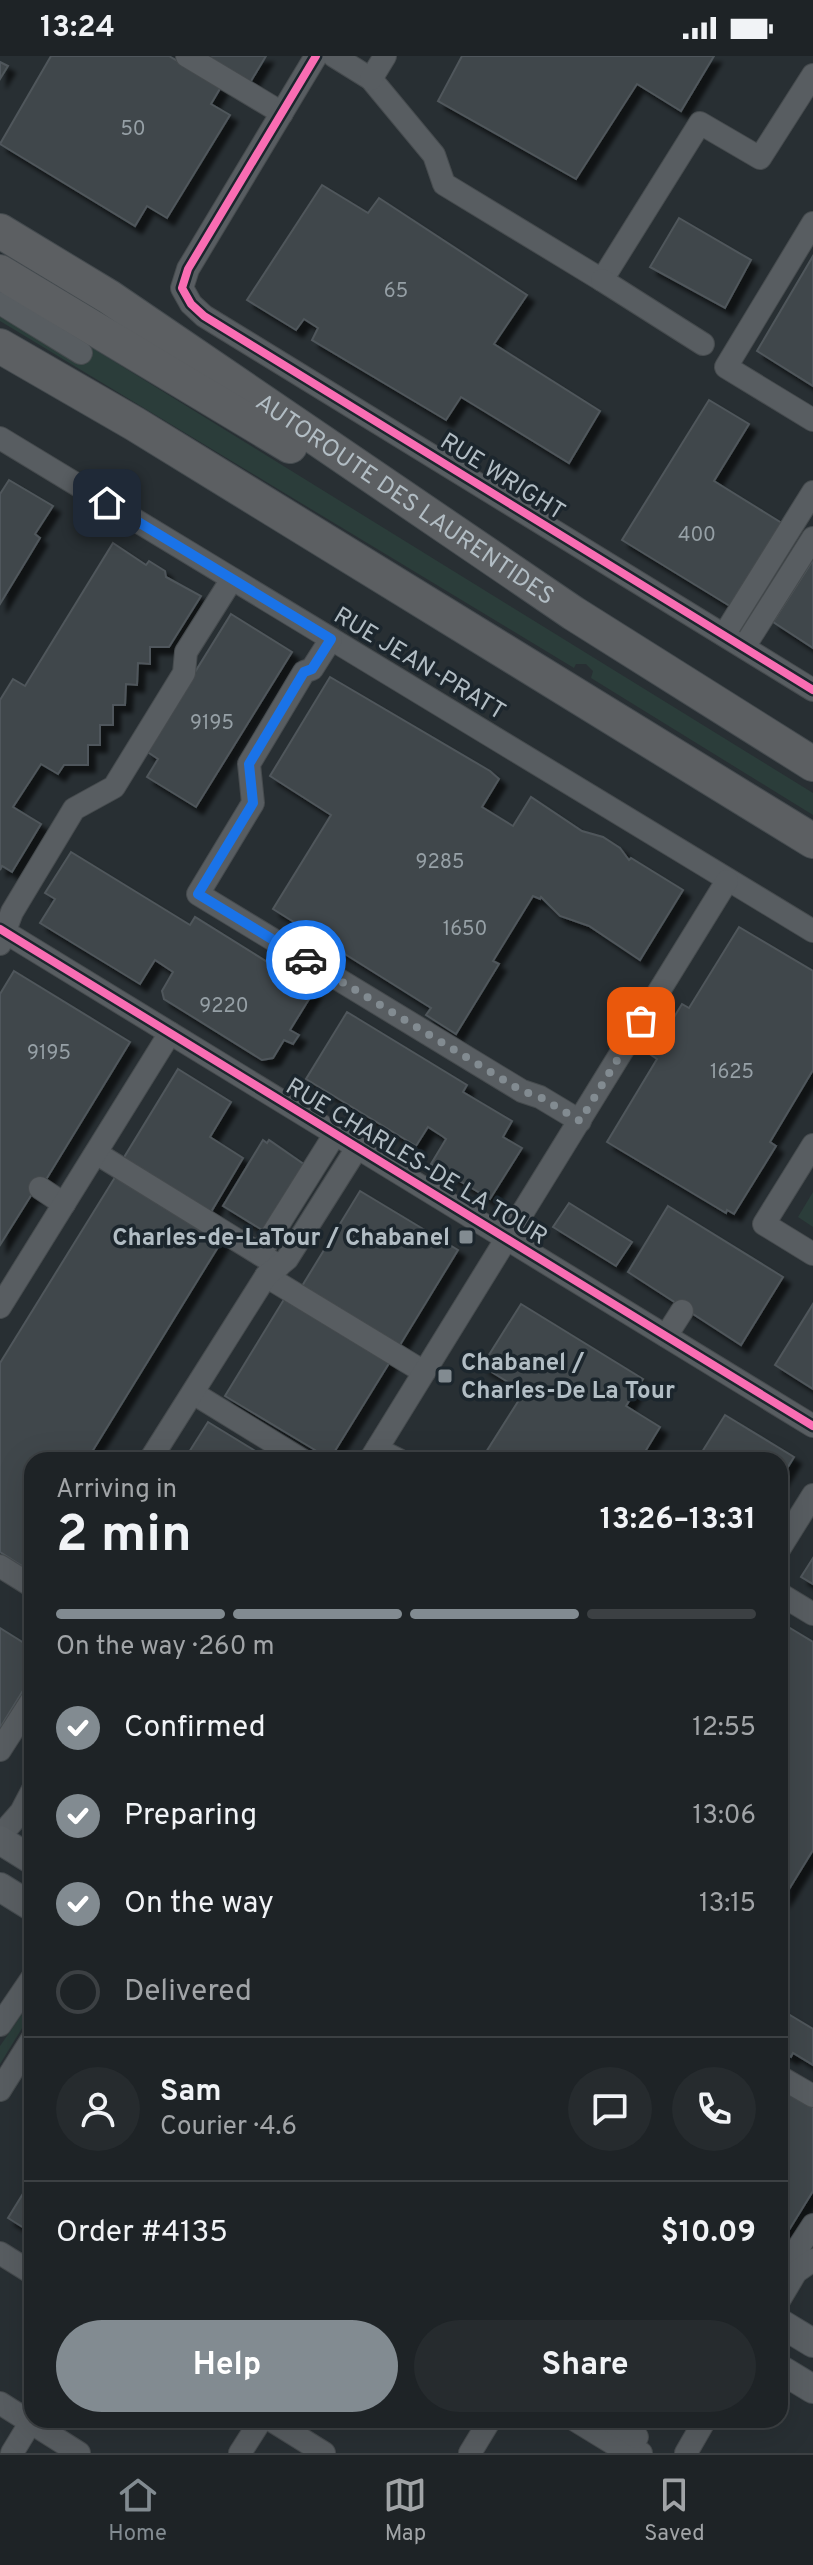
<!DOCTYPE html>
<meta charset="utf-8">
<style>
:root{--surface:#1e2326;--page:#262b2e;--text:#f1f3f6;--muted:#a1a4a7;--line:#3c4043;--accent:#828b91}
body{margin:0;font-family:Overpass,sans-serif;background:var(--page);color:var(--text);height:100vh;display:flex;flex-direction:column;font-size:30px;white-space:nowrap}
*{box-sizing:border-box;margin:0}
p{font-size:26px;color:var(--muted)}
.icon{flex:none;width:44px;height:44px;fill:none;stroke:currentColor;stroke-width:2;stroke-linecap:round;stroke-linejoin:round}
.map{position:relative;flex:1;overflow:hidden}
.drawer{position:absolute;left:24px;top:1396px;width:764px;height:976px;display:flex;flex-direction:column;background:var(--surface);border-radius:24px;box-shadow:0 8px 32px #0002,0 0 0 2px var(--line)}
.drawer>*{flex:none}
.pin{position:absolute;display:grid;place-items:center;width:68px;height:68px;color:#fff;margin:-34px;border-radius:16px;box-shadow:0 4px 12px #0006}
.courier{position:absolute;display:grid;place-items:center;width:80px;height:80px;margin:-40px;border:6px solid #1a73e8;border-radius:50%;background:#fff;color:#222;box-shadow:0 2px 10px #0007}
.head em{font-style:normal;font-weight:700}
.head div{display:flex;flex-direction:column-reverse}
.head{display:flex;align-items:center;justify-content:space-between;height:136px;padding:0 32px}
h1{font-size:52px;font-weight:700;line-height:60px}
.bar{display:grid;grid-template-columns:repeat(4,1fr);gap:12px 8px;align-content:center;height:96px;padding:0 32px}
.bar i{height:10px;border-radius:6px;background:var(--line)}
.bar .selected{background:var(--accent)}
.bar p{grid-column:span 4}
.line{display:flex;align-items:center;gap:20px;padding:0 32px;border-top:2px solid var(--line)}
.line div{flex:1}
.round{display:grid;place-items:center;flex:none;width:84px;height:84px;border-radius:42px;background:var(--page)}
ol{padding:0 32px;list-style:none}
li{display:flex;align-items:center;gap:24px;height:88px}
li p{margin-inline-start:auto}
li .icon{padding:8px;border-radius:50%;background:var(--accent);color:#fff;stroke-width:4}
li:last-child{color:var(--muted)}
li i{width:44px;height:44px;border:4px solid var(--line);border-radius:50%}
.button{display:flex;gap:16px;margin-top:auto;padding:16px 32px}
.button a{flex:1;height:92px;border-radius:48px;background:var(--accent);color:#fff;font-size:32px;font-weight:700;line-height:92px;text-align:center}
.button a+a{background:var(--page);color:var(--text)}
.status{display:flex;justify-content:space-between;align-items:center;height:56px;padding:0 40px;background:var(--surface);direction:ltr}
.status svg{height:22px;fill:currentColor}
.tabs{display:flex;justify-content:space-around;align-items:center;height:112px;border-top:2px solid var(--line);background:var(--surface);font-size:22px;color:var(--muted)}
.tabs a{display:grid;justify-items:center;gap:4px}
.tabs .selected{color:var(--accent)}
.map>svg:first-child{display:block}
.green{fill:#2b3d3a}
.building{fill:#41474b;stroke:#50575b;stroke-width:2;filter:url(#shadow)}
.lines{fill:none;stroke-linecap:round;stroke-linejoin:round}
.minor-casing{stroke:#464b4e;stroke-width:24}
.major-casing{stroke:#464c50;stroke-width:30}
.highway-casing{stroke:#454b4f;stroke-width:36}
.minor{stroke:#585d61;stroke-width:22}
.major{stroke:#5a5f63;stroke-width:28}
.highway{stroke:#5c5f62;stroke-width:34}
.cycleway-casing{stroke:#1c262d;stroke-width:13}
.cycleway{stroke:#f96db3;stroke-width:8}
.done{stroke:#828b91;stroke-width:8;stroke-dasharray:0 14.4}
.route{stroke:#1a73e8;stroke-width:10}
.poi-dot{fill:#828b91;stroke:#1c262d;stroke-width:3}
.labels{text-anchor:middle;stroke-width:7;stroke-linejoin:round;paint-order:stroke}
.number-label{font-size:20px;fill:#96a0a6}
.street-label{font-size:24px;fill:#b2bdc4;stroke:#1c262d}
.poi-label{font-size:24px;font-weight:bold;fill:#b2bdc4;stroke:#1c262d;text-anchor:end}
</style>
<div class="status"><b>13:24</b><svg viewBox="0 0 49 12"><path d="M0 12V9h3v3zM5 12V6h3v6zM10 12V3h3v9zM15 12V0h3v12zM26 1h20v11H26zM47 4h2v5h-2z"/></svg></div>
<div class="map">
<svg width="813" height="2397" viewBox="0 0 813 2397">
<defs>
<filter id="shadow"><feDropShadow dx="7" dy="7" stdDeviation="2" flood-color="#0009"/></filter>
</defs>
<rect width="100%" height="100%" fill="#282f33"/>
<g class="green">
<polygon points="0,235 813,737 813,759 591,622 593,615 586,608 576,608 574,612 0,265 0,256 84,303 92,302 88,296 0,240"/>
<polygon points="813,1136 813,1171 798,1161"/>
<polygon points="32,1944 32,1956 0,2008 0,1990"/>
</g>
<g class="building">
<polygon points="51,0 169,0 221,31 211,48 230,59 167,162 147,150 135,170 0,88"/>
<polygon points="199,0 266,0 248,30"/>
<polygon points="462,0 714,0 681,55 637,28 576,123 438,45"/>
<polygon points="0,6 8,10 0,23"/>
<polygon points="322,129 368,157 379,142 527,239 494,288 600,355 569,407 461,341 446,364 312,284 318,272 304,263 296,274 247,244"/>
<polygon points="679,162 751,204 725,252 650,211"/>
<polygon points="813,200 813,330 757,295"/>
<polygon points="709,344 749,368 714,425 785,469 733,552 622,484"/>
<polygon points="9,424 53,450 35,478 40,482 0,548 0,438"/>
<polygon points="113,487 146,509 149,505 165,515 166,521 201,540 169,591 150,591 150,608 138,607 137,629 126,628 125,649 113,649 113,669 100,669 100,689 88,689 88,709 64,709 58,718 41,708 13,751 41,768 12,816 2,810 0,814 0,644 13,623 25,630"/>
<polygon points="813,504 813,592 773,566"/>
<polygon points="231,558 292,596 196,751 147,721 158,703 146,695"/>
<polygon points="330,621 490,715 499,723 482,751 513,770 531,741 582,775 603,781 620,792 629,804 631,802 683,834 640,904 589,870 560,860 541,841 540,843 533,840 493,905 499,908 456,978 426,959 431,952 273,853 331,759 270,720"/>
<polygon points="71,796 190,869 195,861 314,935 290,974 299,979 293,988 284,984 273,1002 262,1004 164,943 162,935 173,916 155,904 140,928 40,867 55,843 45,837"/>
<polygon points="739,871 813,915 813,1014 770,1086 776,1090 734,1158 727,1154 726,1157 607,1086 657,1003 651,999 682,948 689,952"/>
<polygon points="14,915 130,986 36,1140 32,1138 0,1189 0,938"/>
<polygon points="347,956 467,1029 463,1036 512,1065 503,1081 522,1092 490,1143 431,1108 446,1083 442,1080 428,1071 416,1090 306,1023"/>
<polygon points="178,1013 231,1046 210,1081 243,1102 211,1156 123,1103"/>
<polygon points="263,1084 267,1087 269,1084 308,1111 267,1177 223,1150"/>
<polygon points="117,1118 223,1183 87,1404 32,1404 32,1493 22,1510 0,1496 0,1307"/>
<polygon points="360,1135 458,1194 397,1294 299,1235"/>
<polygon points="569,1147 632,1186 616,1210 553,1171"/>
<polygon points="668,1150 783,1221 741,1289 628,1216"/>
<polygon points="286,1240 391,1304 330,1403 225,1340"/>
<polygon points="521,1248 643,1323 626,1350 660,1371 640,1404 481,1404 524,1336 482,1310"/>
<polygon points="813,1248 813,1333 775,1309"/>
<polygon points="725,1359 794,1401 780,1424 780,1404 697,1404"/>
<polygon points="208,1366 221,1374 270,1404 184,1404"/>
<polygon points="813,1502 813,1528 801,1521"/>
<polygon points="780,1566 813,1586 813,1794 783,1843"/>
<polygon points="0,1572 32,1592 32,1620 0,1672"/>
<polygon points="780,1953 813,1973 813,2009 793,1997 791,2001 780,1995"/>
<polygon points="780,2030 813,2050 813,2135 781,2187"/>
<polygon points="32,2123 32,2177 8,2162"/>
</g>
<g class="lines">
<defs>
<g id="minor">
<polyline points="187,0 282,57"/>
<polyline points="316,0 188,213 182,232 191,248 204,260 813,634"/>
<polyline points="334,0 371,23 434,99 444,128 602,224 700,67 760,102 813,19"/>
<polyline points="371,23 385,0"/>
<polyline points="813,167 726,311 813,364"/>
<polyline points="602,224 703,288"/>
<polyline points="0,247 81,297"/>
<polyline points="0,382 813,875"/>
<polyline points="724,579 813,436"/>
<polyline points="331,583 312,613 304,616 249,708 253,747 198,838 522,1035 540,1041 580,1065"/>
<polyline points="744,591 813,482"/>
<polyline points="0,873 813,1370"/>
<polyline points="0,888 12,856 74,753 114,731 184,617 186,596 232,523"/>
<polyline points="813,1089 764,1168 813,1198"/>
<polyline points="96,1097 279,1210"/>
<polyline points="40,1132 64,1148"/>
<polyline points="260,1198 335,1078"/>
<polyline points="266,1220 424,1316"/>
<polyline points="0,1251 170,977"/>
<polyline points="666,1280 682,1255"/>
<polyline points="193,1337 302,1404"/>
<polyline points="377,1393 399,1404"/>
<polyline points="150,1404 266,1220 287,1203 357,1092"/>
<polyline points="370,1404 727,825"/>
<polyline points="780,1492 813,1439"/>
<polyline points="0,1510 32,1530"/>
<polyline points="780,1538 813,1558"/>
<polyline points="0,1694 32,1644"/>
<polyline points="0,1780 21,1756 32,1735"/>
<polyline points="0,1969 32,1922"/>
<polyline points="780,2021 813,2040"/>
<polyline points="0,2034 32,1983"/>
<polyline points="0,2197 32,2217"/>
<polyline points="796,2216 798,2192 813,2169"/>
<polyline points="780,2243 796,2216 813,2204"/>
<polyline points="0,2347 79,2397"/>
<polyline points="271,2364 324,2397"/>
<polyline points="575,2364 619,2391 641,2397"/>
<polyline points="609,2364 637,2381"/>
<polyline points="12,2397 32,2364"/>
<polyline points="240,2397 261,2364"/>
<polyline points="470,2397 490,2364"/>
<polyline points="686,2397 705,2364"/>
</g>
<g id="major">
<polyline points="0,1784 32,1804"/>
<polyline points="0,1831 32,1851"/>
<polyline points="780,2267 813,2287"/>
<polyline points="780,2313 813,2333"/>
</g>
<g id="highway">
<path id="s1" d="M 0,175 L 109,241 L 573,557 L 813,708"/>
<polyline points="0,216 290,390"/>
<polyline points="0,290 135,368 813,785"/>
</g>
</defs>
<use href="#minor" class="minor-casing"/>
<use href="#major" class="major-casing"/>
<use href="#highway" class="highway-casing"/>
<use href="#minor" class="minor"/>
<use href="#major" class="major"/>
<use href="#highway" class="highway"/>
<defs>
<g id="cycleway">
<polyline points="316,0 188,213 182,232 191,248 204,260 813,634"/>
<polyline points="0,873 813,1370"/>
</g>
</defs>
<use href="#cycleway" class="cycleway-casing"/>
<use href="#cycleway" class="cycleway"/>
</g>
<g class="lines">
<polyline class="done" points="306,904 522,1035 540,1041 580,1065 641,965"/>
<polyline class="route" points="107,447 331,583 312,613 304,616 249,708 253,747 198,838 306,904"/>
</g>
<g class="poi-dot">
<rect x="458" y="1173" width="16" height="16" rx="4"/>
<rect x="437" y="1312" width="16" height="16" rx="4"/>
</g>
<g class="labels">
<g class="number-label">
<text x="133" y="79">50</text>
<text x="396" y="241">65</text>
<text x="697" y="485">400</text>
<text x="212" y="673">9195</text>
<text x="440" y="812">9285</text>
<text x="465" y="879">1650</text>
<text x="224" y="956">9220</text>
<text x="49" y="1003">9195</text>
<text x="732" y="1022">1625</text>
</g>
<g class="street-label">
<text transform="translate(503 420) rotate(32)" y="8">RUE WRIGHT</text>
<text dy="8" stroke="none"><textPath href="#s1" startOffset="486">AUTOROUTE DES LAURENTIDES</textPath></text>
<text transform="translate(420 607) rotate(31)" y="8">RUE JEAN-PRATT</text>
<text transform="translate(417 1105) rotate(31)" y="8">RUE CHARLES-DE LA TOUR</text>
</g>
<g class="poi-label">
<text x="450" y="1189">Charles-de-LaTour / Chabanel</text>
<text x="461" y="1314" text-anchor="start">Chabanel /<tspan x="461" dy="28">Charles-De La Tour</tspan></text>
</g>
</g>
</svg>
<div class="pin" style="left:641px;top:965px;background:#ea580c"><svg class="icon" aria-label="bag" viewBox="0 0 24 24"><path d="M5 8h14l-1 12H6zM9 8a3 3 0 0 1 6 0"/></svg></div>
<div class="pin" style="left:107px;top:447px;background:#1f2937"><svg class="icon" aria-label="home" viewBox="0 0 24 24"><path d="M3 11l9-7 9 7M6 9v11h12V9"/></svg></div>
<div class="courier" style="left:306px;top:904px"><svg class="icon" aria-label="car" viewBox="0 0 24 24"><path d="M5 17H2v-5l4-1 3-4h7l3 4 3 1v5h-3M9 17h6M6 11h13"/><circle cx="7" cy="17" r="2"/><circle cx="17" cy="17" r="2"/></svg></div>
<section class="drawer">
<div class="head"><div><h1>2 min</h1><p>Arriving in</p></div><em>13:26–13:31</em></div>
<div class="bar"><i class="selected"></i><i class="selected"></i><i class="selected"></i><i></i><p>On the way · 260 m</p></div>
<ol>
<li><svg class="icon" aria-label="check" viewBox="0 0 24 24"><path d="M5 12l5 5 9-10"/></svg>Confirmed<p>12:55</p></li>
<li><svg class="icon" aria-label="check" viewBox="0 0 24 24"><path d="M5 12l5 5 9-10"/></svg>Preparing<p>13:06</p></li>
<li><svg class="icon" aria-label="check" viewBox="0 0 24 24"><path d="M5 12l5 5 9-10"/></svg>On the way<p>13:15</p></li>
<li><i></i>Delivered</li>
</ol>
<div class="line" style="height:144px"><a class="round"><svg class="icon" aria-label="person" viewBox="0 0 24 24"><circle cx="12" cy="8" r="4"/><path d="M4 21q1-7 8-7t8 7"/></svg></a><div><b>Sam</b><p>Courier · 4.6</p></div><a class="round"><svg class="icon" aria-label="chat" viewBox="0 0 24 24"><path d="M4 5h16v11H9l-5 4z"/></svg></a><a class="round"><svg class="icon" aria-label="phone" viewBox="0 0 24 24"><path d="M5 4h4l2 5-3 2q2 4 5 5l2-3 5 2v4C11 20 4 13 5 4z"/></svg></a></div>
<div class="line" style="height:104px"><div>Order #4135</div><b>$10.09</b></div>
<div class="button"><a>Help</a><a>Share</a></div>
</section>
</div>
<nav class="tabs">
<a class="selected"><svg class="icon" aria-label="home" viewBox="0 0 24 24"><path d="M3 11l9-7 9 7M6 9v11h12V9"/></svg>Home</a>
<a><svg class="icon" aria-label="map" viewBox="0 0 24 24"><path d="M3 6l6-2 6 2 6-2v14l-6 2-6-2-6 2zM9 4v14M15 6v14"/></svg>Map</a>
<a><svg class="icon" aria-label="saved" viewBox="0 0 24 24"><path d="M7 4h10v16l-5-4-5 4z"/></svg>Saved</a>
</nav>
